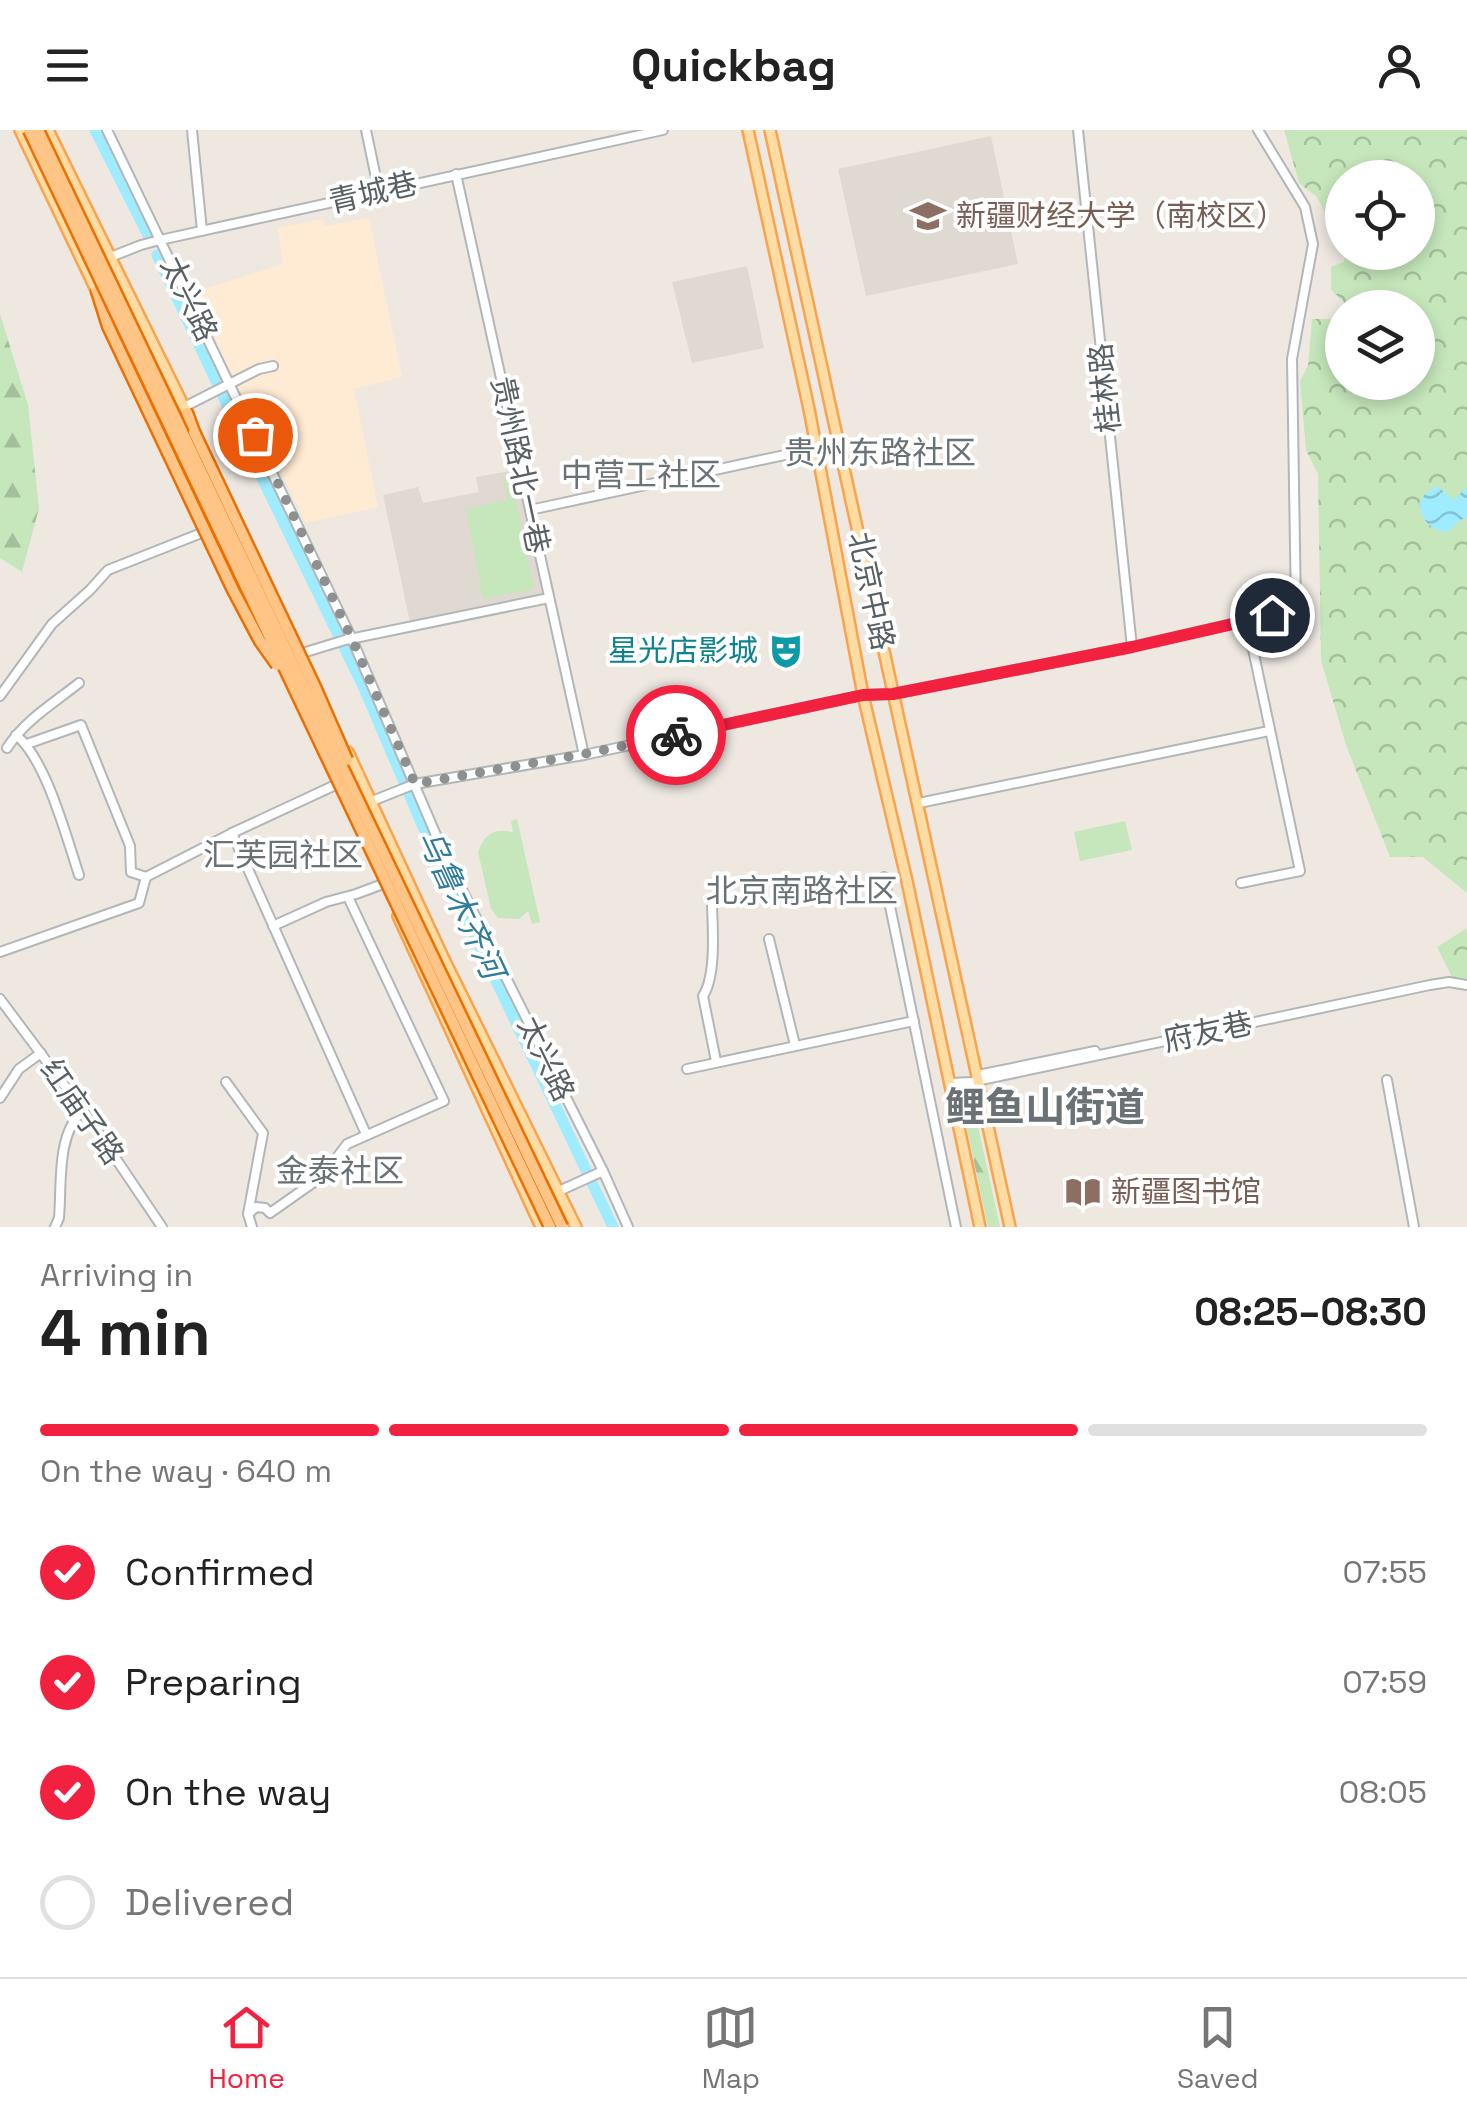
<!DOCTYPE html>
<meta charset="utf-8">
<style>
:root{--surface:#fff;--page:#f6f6f6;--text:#222;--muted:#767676;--line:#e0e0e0;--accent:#f32140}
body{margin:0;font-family:"Space Grotesk","Noto Sans SC",sans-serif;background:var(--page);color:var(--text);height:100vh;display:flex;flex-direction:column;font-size:38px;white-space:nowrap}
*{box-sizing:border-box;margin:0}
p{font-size:32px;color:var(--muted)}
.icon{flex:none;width:55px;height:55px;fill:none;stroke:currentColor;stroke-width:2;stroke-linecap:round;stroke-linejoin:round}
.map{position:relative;height:1097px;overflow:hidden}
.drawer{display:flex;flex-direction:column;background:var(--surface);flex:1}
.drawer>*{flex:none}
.controls{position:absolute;left:1325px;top:30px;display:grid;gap:20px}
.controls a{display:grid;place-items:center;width:110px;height:110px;border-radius:50%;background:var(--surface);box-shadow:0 5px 15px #0003;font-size:50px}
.pin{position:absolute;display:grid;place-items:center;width:85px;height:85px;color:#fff;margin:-42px;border:5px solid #fff;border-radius:50%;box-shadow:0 2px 10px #0007}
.courier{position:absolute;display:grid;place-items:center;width:100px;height:100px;margin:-50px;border:8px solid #f32140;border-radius:50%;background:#fff;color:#222;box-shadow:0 2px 12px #0007}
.headline em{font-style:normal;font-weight:700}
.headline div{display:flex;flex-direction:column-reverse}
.headline{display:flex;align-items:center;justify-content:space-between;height:170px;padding:0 40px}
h1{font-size:65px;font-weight:700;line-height:75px}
.bar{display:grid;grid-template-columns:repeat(4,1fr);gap:15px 10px;align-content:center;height:120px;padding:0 40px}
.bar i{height:12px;border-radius:8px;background:var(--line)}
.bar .active{background:var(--accent)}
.bar p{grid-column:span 4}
ol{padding:0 40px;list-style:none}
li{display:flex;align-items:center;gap:30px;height:110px}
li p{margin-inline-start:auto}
li .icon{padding:10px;border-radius:50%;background:var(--accent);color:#fff;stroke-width:4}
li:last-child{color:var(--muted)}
li i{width:55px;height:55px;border:5px solid var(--line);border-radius:50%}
header{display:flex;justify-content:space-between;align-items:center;height:130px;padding:0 40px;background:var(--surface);font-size:45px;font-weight:700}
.tabs{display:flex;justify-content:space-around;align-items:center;height:140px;border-top:2px solid var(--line);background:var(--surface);font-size:28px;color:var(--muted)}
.tabs a{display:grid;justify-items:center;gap:5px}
.tabs .active{color:var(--accent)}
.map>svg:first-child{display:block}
.commercial{fill:#ffebd4}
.education{fill:#e0d9d1}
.forest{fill:url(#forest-firs)}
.park{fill:url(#park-crowns)}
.pitch{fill:#c5e7bb}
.water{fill:url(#water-waves)}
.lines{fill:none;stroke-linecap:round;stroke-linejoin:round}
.river{stroke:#9febff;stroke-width:11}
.minor-casing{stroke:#b2b6b9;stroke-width:12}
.major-casing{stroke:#faa34e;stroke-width:14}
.highway-casing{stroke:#ee6e00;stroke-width:15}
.minor{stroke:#fff;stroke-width:8}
.major{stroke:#ffdca4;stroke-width:9}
.highway{stroke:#ffc586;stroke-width:10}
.highway-bridge-casing{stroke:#ee6e00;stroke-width:15;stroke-linecap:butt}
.highway-bridge{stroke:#ffc586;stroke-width:10}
.done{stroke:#8d908f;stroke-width:10;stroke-dasharray:0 18}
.route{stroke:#f32140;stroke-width:12}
.labels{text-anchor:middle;stroke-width:8;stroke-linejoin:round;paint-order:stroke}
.street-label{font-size:30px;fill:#596063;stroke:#fff}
.education-label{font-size:30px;fill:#785e54;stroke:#fff;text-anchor:start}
.culture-label{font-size:30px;fill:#0d838f;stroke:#fff;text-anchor:end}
.neighbourhood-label{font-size:32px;fill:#6a7275;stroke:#fff}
.water-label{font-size:32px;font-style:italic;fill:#307c9b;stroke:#fff}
.district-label{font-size:40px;font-weight:bold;fill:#6a7275;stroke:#fff}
</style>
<header><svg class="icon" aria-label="menu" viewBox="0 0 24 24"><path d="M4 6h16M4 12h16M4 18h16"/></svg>Quickbag<svg class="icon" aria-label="person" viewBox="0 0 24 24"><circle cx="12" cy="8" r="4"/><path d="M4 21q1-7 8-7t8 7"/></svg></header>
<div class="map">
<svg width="1467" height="1097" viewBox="0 0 1467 1097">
<defs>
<pattern id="forest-firs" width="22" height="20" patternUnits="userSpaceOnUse" patternTransform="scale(2.5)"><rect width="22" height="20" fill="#c5e7bb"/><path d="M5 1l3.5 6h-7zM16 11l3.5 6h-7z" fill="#a3bf9c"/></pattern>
<pattern id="park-crowns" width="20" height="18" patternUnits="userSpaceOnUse" patternTransform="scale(2.5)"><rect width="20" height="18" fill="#c5e7bb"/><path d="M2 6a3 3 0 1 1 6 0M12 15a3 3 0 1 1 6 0" fill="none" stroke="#a3bf9c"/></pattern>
<pattern id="water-waves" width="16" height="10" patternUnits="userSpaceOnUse" patternTransform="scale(2.5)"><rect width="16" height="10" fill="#9febff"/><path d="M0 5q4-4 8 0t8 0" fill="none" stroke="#85c2d2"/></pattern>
</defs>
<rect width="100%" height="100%" fill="#eee8e1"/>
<polygon class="commercial" points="369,88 402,247 354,259 378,377 306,393 192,163 283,134 278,98 323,89 325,96"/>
<g class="education">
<polygon points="991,6 1018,134 866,166 838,39"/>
<polygon points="747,136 764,218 692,233 672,152"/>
<polygon points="521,339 549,468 411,497 383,365 418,357 423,373 479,362 476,347"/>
</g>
<g class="forest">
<polygon points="0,184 28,275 39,378 22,442 0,428"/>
<polygon points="969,955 1000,1097 988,1097 958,958"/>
</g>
<g class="park">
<polygon points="1284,0 1467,0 1467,763 1423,727 1390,727 1346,615 1321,530 1318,344 1306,320 1300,251 1308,236 1312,189 1341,189 1342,183 1342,252 1418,252 1418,178 1344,177 1344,172 1331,160 1331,137 1344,132 1346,123 1418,122 1418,48 1342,48 1342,104 1332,98 1317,67 1299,53"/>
<polygon points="1467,798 1467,849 1452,847 1437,817"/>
</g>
<g class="pitch">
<polygon points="511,347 534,459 483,469 466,379 508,370 504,349"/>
<path d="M 517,689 L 540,792 L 532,794 L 528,781 L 519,789 L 498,788 L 491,779 L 478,722 C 485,703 494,698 513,702 L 511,691 Z"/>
<polygon points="1125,691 1132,720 1080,731 1074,702"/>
</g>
<path class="water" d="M 1437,356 L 1454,370 L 1467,357 L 1467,389 L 1462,389 L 1447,402 C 1429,400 1422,390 1419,373 L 1426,363 Z"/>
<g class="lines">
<g class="river">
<polyline points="95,0 147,103"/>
<polyline points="157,125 242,307 364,558 423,697 613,1097"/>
</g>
<defs>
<g id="minor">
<polyline points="107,0 352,509 445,726 603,1041 628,1097"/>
<polyline points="192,0 202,101"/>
<polyline points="366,0 379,62"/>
<polyline points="1078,0 1132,517"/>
<polyline points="456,44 584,625"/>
<polyline points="108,128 141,115 160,110 663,0"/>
<polyline points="184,277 259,239 273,236"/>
<polyline points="530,380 817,318"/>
<polyline points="296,525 345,510 549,468"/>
<polyline points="0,566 52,494 90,460 108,440 209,400"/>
<path d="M 16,605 C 46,629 66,706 79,745"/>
<polyline points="27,614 81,595 130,716 131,742 146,747"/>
<path d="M 7,618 C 25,590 54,573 79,553"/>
<polyline points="367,673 415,654 584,625 863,565 893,564 1132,517 1296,479 1292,229 1313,114 1305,77 1258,0"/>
<polyline points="919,673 1269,601"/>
<polyline points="232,703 366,1004"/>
<polyline points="884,747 956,1097"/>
<polyline points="1241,753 1300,741 1247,491"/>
<path d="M 712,776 C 713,801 716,846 703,866 L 716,931"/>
<polyline points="273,796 326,772 356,764 383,754"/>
<polyline points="769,809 795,915"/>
<polyline points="0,822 139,773 146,747 232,703 359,644"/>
<polyline points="0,869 83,980 162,1097"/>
<polyline points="687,939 914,891"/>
<polyline points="978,945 1095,921"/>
<polyline points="1387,950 1414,1097"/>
<polyline points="226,952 263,1003 248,1084 252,1097"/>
<polyline points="950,953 972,952 1430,855 1449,852 1467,855"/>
<polyline points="0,968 19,939 41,923"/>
<polyline points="559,1061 603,1041"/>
<polyline points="248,1084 256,1077 265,1078 270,1083 324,1045 347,1014 444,971 348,767"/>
<path d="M 55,1097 L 59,1088 C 62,1054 56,1005 83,980"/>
</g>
<g id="major">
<polyline points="20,0 98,164"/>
<polyline points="48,0 189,287"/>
<polyline points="748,0 809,279 863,565 907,751 980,1097"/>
<path d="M 770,0 C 850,366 933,731 1010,1097"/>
<polyline points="107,182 235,451 271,519"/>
<polyline points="348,622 442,825 576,1097"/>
<polyline points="398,786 541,1097"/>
</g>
<g id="highway">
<polyline points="97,161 108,196"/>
<polyline points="187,283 194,302"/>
</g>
</defs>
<use href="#minor" class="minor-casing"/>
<use href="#major" class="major-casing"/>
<use href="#highway" class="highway-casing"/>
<use href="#minor" class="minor"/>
<use href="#major" class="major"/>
<use href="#highway" class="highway"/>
<defs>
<g id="highway-bridge">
<path d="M 29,0 C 202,366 378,731 550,1097"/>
<polyline points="38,0 562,1097"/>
<polyline points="108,196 233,460 260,511 277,535"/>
<polyline points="194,302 315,557 347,630"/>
</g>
</defs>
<use href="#highway-bridge" class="highway-bridge-casing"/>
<use href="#highway-bridge" class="highway-bridge"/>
</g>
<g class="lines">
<polyline class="done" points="255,305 352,509 415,654 584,624 676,605"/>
<polyline class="route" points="676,605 863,565 893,564 1132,517 1272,485"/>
</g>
<defs>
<symbol id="university-bare" viewBox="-9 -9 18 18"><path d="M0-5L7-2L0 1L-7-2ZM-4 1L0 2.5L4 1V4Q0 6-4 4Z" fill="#8d6e63" stroke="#fff" stroke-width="2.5" paint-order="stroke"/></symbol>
<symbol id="theatre-bare" viewBox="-9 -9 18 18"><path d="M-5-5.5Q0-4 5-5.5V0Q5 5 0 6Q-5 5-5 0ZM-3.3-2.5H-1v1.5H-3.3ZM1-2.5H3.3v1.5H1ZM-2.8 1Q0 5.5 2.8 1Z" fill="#0f9aa8" stroke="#fff" stroke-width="2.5" paint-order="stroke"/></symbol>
<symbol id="library-bare" viewBox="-9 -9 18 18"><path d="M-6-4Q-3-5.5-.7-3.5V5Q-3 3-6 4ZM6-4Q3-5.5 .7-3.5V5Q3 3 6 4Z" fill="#8d6e63" stroke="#fff" stroke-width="2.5" paint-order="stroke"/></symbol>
</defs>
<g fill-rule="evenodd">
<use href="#university-bare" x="903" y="61" width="50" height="50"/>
<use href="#theatre-bare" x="761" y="496" width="50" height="50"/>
<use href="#library-bare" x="1058" y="1037" width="50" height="50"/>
</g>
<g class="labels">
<g class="street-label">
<text transform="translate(373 63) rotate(-13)" y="10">青城巷</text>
<text transform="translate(189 169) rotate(64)" y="10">太兴路</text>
<text transform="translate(1105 258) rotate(-96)" y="10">桂林路</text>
<text transform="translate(520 335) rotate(78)" y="10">贵州路北一巷</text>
<text transform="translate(871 461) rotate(78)" y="10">北京中路</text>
<text transform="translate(1208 902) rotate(-12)" y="10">府友巷</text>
<text transform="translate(546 929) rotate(64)" y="10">太兴路</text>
<text transform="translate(82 982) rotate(55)" y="10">红庙子路</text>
</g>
<g class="education-label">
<text x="956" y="96">新疆财经大学（南校区）</text>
<text x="1111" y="1072">新疆图书馆</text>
</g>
<g class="culture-label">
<text x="758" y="531">星光店影城</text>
</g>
<g class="neighbourhood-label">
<text x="880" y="334">贵州东路社区</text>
<text x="641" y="356">中营工社区</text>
<text x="283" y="736">汇芙园社区</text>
<text x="802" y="772">北京南路社区</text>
<text x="340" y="1052">金泰社区</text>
</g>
<g class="water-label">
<text transform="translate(461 774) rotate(65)" y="11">乌鲁木齐河</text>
</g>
<g class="district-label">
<text x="1045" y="991">鲤鱼山街道</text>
</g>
</g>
</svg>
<div class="controls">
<a><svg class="icon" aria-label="locate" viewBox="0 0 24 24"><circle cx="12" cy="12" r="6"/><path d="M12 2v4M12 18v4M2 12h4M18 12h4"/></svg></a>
<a><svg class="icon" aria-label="layers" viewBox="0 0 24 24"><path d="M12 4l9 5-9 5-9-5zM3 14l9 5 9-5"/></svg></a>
</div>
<div class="pin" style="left:255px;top:305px;background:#ea580c"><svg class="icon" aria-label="bag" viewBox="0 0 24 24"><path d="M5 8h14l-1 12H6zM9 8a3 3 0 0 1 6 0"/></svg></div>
<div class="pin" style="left:1272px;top:485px;background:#1f2937"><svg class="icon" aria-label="home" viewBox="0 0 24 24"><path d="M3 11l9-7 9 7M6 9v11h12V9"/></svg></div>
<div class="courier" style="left:676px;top:605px"><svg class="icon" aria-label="bike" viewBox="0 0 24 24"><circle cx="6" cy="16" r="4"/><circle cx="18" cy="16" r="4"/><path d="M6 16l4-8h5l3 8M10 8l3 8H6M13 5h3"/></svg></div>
</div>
<section class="drawer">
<div class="headline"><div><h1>4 min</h1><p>Arriving in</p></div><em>08:25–08:30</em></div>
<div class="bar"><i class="active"></i><i class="active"></i><i class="active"></i><i></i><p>On the way · 640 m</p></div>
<ol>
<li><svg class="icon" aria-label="check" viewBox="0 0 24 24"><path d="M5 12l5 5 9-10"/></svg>Confirmed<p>07:55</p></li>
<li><svg class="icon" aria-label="check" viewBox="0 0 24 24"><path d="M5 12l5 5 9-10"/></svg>Preparing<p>07:59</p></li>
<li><svg class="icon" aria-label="check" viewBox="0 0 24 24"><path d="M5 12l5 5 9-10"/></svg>On the way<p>08:05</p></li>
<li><i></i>Delivered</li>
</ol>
</section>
<nav class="tabs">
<a class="active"><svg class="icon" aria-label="home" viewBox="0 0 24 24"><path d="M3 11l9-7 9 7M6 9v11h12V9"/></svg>Home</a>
<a><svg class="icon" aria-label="map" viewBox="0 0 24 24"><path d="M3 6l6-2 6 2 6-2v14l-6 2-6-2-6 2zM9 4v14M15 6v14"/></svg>Map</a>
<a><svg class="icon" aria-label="saved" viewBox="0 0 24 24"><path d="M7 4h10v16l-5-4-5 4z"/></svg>Saved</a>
</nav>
